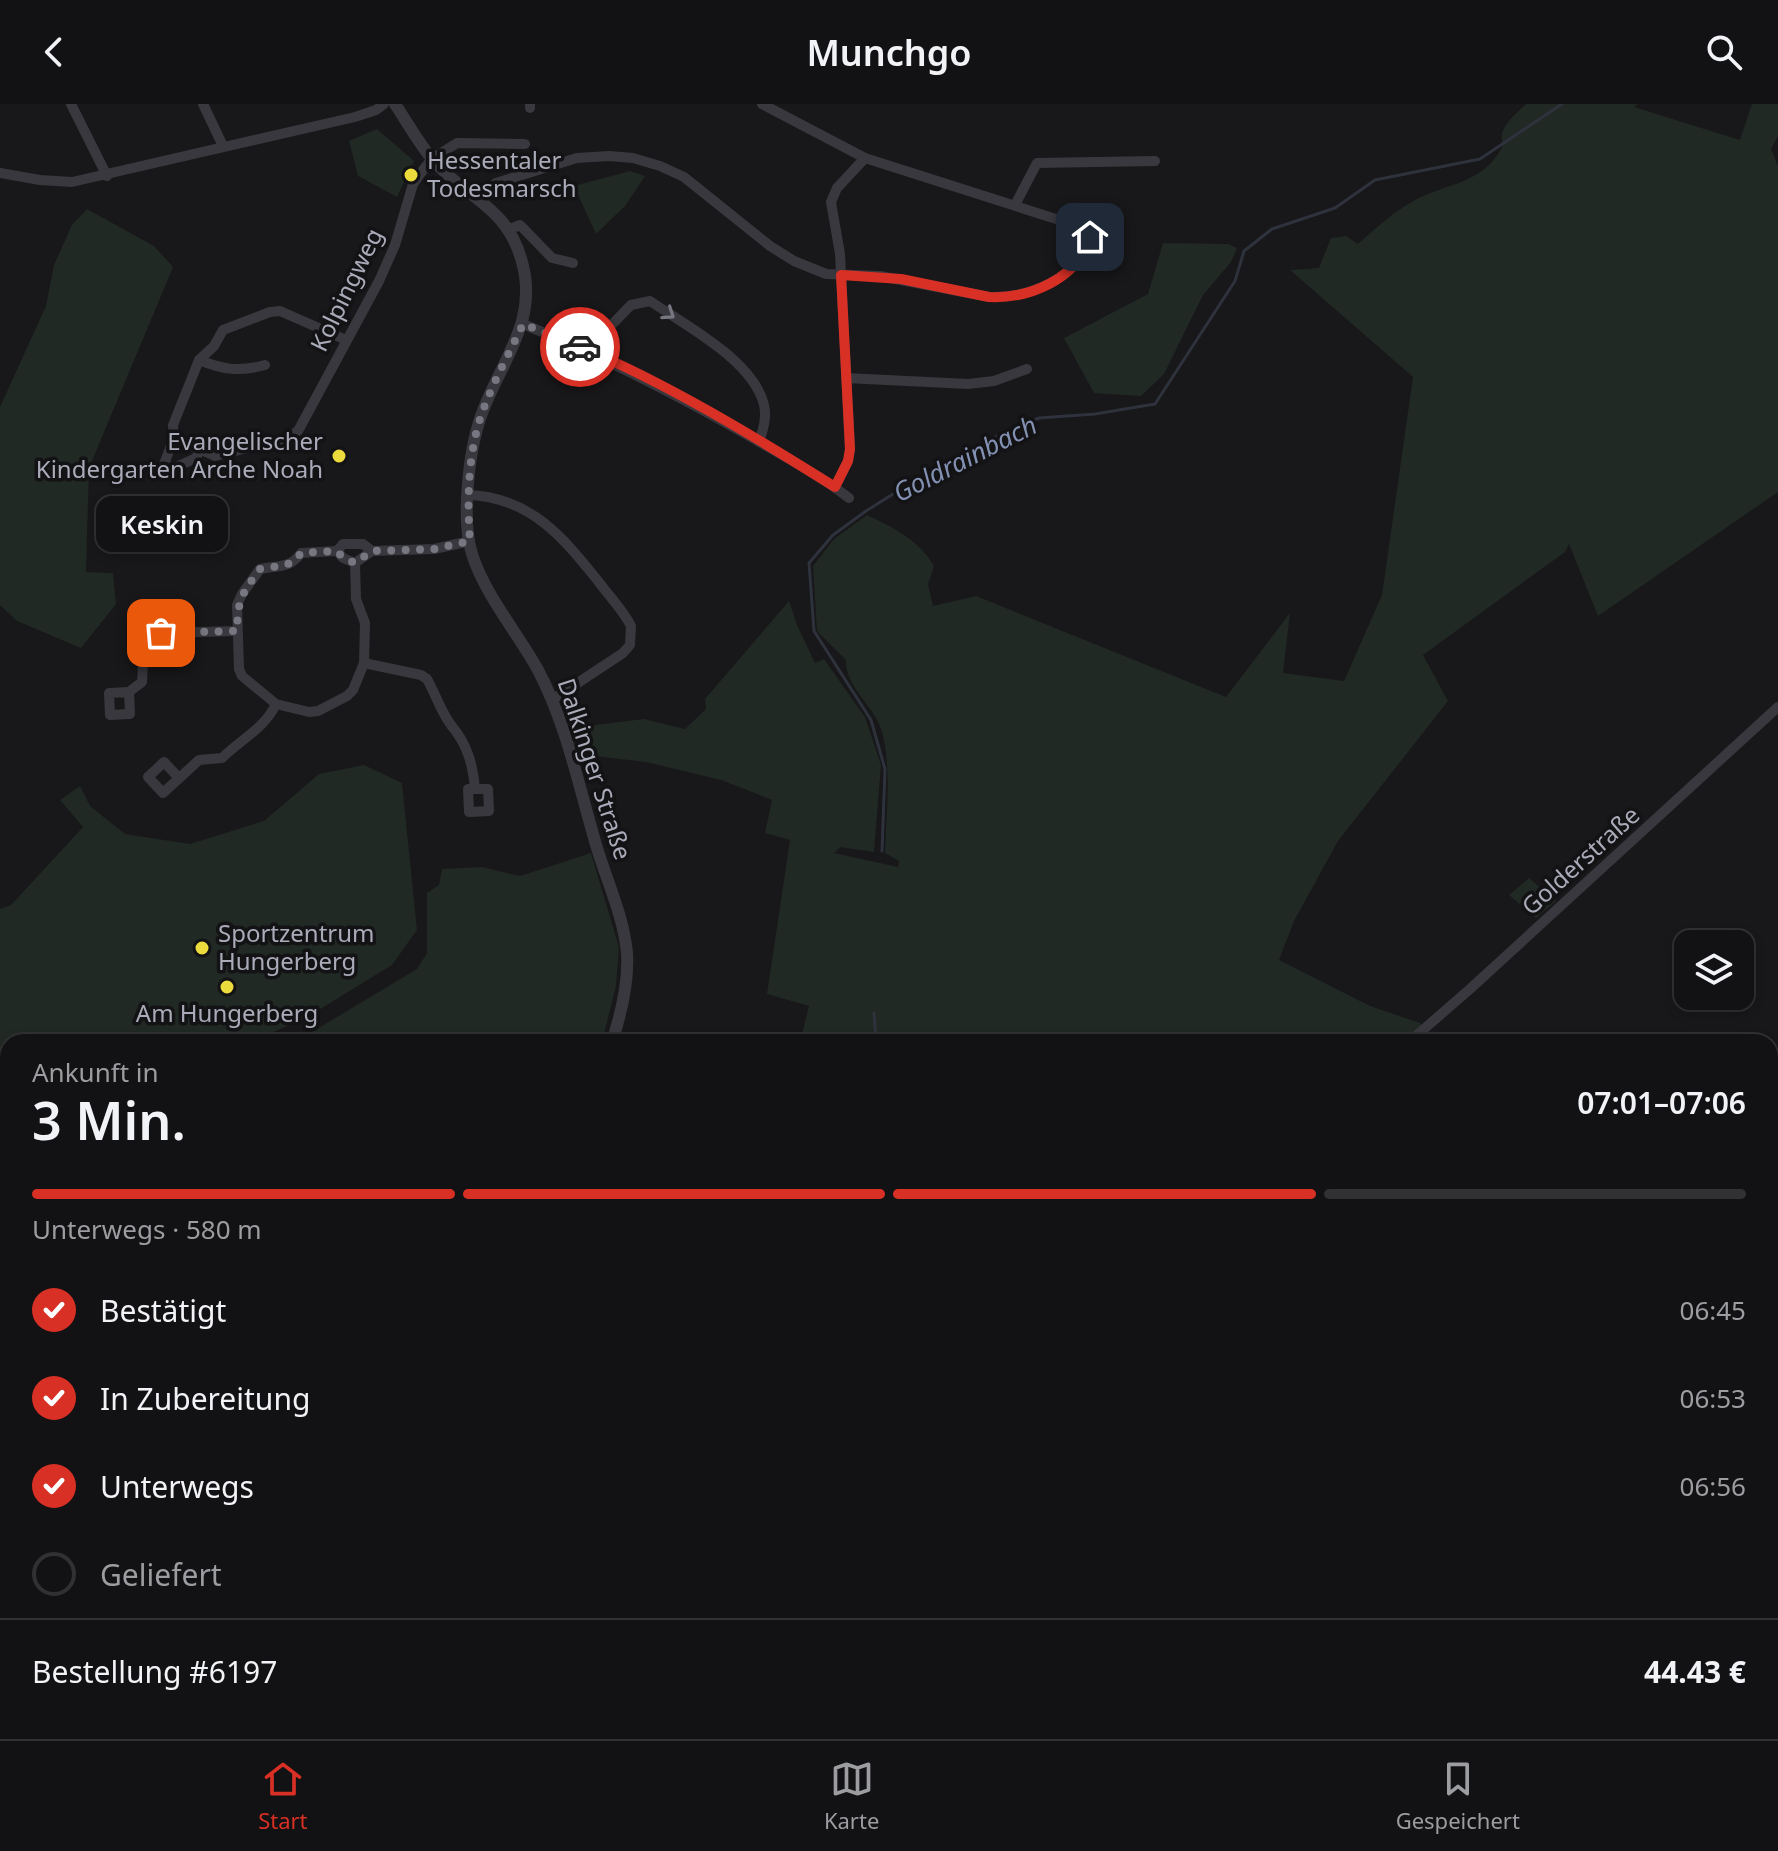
<!DOCTYPE html>
<html lang="de">
<meta charset="utf-8">
<style>
:root{--surface:#121113;--page:#1b1a1c;--text:#f1f3f6;--muted:#9c9da0;--line:#313133;--accent:#d93025}
body{margin:0;font-family:"Noto Sans",sans-serif;background:var(--page);color:var(--text);height:100vh;display:flex;flex-direction:column;font-size:30px;white-space:nowrap}
*{box-sizing:border-box;margin:0}
p{font-size:26px;color:var(--muted)}
.icon{flex:none;width:44px;height:44px;fill:none;stroke:currentColor;stroke-width:2;stroke-linecap:round;stroke-linejoin:round}
.map{position:relative;flex:1;overflow:hidden}
.drawer{position:absolute;left:0px;top:930px;width:1778px;height:706px;display:flex;flex-direction:column;background:var(--surface);border-radius:24px 24px 0 0;box-shadow:0 4px 12px #0003,0 0 0 2px var(--line)}
.drawer>*{flex:none}
.fabs{position:absolute;left:1674px;top:826px;display:grid;gap:16px}
.fabs a{display:grid;place-items:center;width:80px;height:80px;border-radius:16px;background:var(--surface);box-shadow:0 4px 12px #0003,0 0 0 2px var(--line);font-size:40px}
.pin{position:absolute;display:grid;place-items:center;width:68px;height:68px;color:#fff;margin:-34px;border-radius:16px;box-shadow:0 4px 12px #0006}
.courier{position:absolute;display:grid;place-items:center;width:80px;height:80px;margin:-40px;border:6px solid #d93025;border-radius:50%;background:#fff;color:#222;box-shadow:0 2px 10px #0007}
.bubble{position:absolute;height:56px;border-radius:16px;background:var(--surface);box-shadow:0 4px 12px #0003,0 0 0 2px var(--line);font-size:26px;font-weight:600;line-height:56px;text-align:center}
.summary em{font-style:normal;font-weight:600}
.summary div{display:flex;flex-direction:column-reverse}
.summary{display:flex;align-items:center;justify-content:space-between;height:136px;padding:0 32px}
h1{font-size:52px;font-weight:600;line-height:60px}
.bar{display:grid;grid-template-columns:repeat(4,1fr);gap:12px 8px;align-content:center;height:96px;padding:0 32px}
.bar i{height:10px;border-radius:6px;background:var(--line)}
.bar .on{background:var(--accent)}
.bar p{grid-column:span 4}
.line{display:flex;align-items:center;gap:20px;padding:0 32px;border-top:2px solid var(--line)}
.line div{flex:1}
ol{padding:0 32px;list-style:none}
li{display:flex;align-items:center;gap:24px;height:88px}
li p{margin-inline-start:auto}
li .icon{padding:8px;border-radius:50%;background:var(--accent);color:#fff;stroke-width:4}
li:last-child{color:var(--muted)}
li i{width:44px;height:44px;border:4px solid var(--line);border-radius:50%}
header{display:flex;justify-content:space-between;align-items:center;height:104px;padding:0 32px;background:var(--surface);font-size:36px;font-weight:600}
.menu{display:flex;justify-content:space-around;align-items:center;height:112px;border-top:2px solid var(--line);background:var(--surface);font-size:22px;color:var(--muted)}
.menu a{display:grid;justify-items:center;gap:4px}
.menu .on{color:var(--accent)}
.map>svg:first-child{display:block}
.green{fill:#212924}
.lines{fill:none;stroke-linecap:round;stroke-linejoin:round}
.stream{stroke:#2e323d;stroke-width:3}
.minor{stroke:#39383e;stroke-width:10}
.tertiary{stroke:#39383e;stroke-width:12}
.oneway{stroke:#777782}
.done{stroke:#777781;stroke-width:8;stroke-dasharray:0 14.4}
.route{stroke:#d93025;stroke-width:10}
.poi-dot{fill:#ecdb3d;stroke:#131214;stroke-width:3}
.labels{text-anchor:middle;stroke-width:7;stroke-linejoin:round;paint-order:stroke}
.poi-label{font-size:24px;fill:#aaabb9;stroke:#131214;text-anchor:start}
.street-label{font-size:24px;fill:#aaabb9;stroke:#131214}
.water-label{font-size:26px;font-style:italic;fill:#8290b2;stroke:#131214}
</style>
<header><svg class="icon" aria-label="back" viewBox="0 0 24 24"><path d="M15 5l-7 7 7 7"/></svg>Munchgo<svg class="icon" aria-label="search" viewBox="0 0 24 24"><circle cx="10" cy="10" r="6"/><path d="M15 15l6 6"/></svg></header>
<div class="map">
<svg width="1778" height="1635" viewBox="0 0 1778 1635">
<rect width="100%" height="100%" fill="#181719"/>
<g class="green">
<path d="M 1526,0 L 1638,0 L 1634,3 L 1740,36 L 1752,0 L 1778,0 L 1778,32 L 1771,45 L 1778,62 L 1778,388 L 1598,512 L 1569,440 L 1565,448 L 1423,551 L 1448,597 L 1338,737 L 1294,817 L 1279,856 L 1370,902 L 1420,919 L 1425,923 L 1409,938 L 1350,935 L 1349,938 L 800,938 L 809,902 L 767,890 L 790,736 L 765,729 L 772,696 L 721,676 L 646,658 L 576,650 L 569,624 L 644,615 L 685,625 L 706,605 L 705,595 L 789,497 L 797,521 L 815,559 L 824,555 L 865,613 L 881,661 L 874,748 L 840,743 L 834,749 L 898,763 L 899,757 L 885,749 C 886,709 892,667 882,628 C 875,602 845,584 846,556 L 817,527 L 813,462 L 834,435 L 867,411 C 893,423 920,437 934,462 L 928,480 L 933,502 L 976,492 L 1226,593 L 1290,509 L 1283,569 L 1344,577 L 1382,491 L 1413,273 L 1290,166 L 1319,164 L 1331,134 L 1346,132 L 1358,140 C 1377,123 1394,107 1417,95 C 1451,78 1485,79 1503,41 C 1497,24 1514,12 1526,0 Z"/>
<polygon points="377,25 414,57 397,93 358,72 349,37"/>
<polygon points="630,67 645,72 625,102 596,130 574,82"/>
<polygon points="87,105 154,142 173,163 89,364 86,468 113,469 116,500 81,544 17,517 0,501 0,303 46,202 54,161 72,121"/>
<polygon points="1163,139 1228,140 1237,144 1231,158 1203,191 1164,270 1141,292 1094,289 1064,234 1148,190"/>
<polygon points="364,661 402,679 417,826 392,861 304,915 250,938 8,938 8,1026 0,1029 0,805 11,801 83,723 60,696 80,682 90,702 125,730 190,740 264,717 319,670"/>
<polygon points="591,749 619,843 616,882 602,938 290,938 317,925 417,865 427,849 427,789 439,781 442,765 482,763 520,772"/>
<polygon points="1529,774 1556,797 1536,814 1509,791"/>
<polygon points="1778,1528 1778,1635 912,1635 901,1628 1770,1628 1770,1529"/>
<polygon points="49,1628 355,1628 341,1635 56,1635"/>
</g>
<g class="lines">
<g class="stream">
<polyline points="882,747 885,665 871,616 814,527 809,459 833,431 866,407 901,385 999,331 1039,314 1095,310 1155,300 1235,177 1244,147 1272,125 1335,104 1375,76 1480,55 1562,0"/>
<polyline points="874,909 876,938"/>
<polyline points="190,1635 206,1628"/>
</g>
<g class="minor">
<polyline points="71,0 107,72"/>
<polyline points="203,0 223,42"/>
<polyline points="530,0 530,4"/>
<polyline points="0,69 40,76 72,78 355,13 376,6 384,0"/>
<path d="M 479,95 L 496,79 L 577,54 L 609,52 L 633,54 L 660,62 L 684,73 L 770,142 L 794,157 L 826,170 L 880,172 L 989,193 C 1028,194 1079,175 1090,133 L 1078,122 L 865,54 L 762,0"/>
<polyline points="1015,101 1037,59 1155,57"/>
<polyline points="510,125 520,121 552,154 573,159"/>
<path d="M 523,220 C 602,252 676,290 749,332 C 783,352 818,370 849,394"/>
<path d="M 587,246 L 631,201 L 650,197 C 685,221 754,257 764,301 C 767,314 763,326 759,338"/>
<path d="M 199,256 C 224,266 239,268 265,261"/>
<polyline points="846,274 968,280 994,277 1027,265"/>
<polyline points="174,334 173,321 199,256 214,242 223,226 270,208 280,207 346,236"/>
<polyline points="200,345 196,354 174,364 164,360 174,334 215,352 287,334 298,327 379,177 395,141 413,80 423,66 432,55 457,39 525,40"/>
<polyline points="835,383 848,357 850,345 840,150 831,98 837,84 865,54"/>
<path d="M 468,391 C 530,393 563,433 598,477 C 609,492 623,506 631,522 L 630,541 L 623,549 L 552,596"/>
<polygon points="343,440 363,440 372,447 355,459 343,454 337,447"/>
<path d="M 337,447 L 301,449 C 290,465 278,461 260,465 L 242,490 L 237,501 L 239,565 L 242,572 L 276,600 L 309,608 L 318,607 L 347,592 L 353,586 L 364,559 L 365,519 L 356,495 L 355,459"/>
<polyline points="372,447 434,445 470,437"/>
<path d="M 364,559 L 421,571 L 427,575 C 435,589 441,608 451,621 C 467,640 473,660 475,685"/>
<polyline points="129,588 130,610 110,611 109,589 129,588 142,578 144,545 161,529 237,527"/>
<path d="M 179,674 L 164,658 L 148,673 L 163,689 L 199,656 L 222,654 C 240,636 265,624 276,600"/>
<polygon points="468,685 488,685 489,707 469,708"/>
<polyline points="1409,938 1470,885 1778,603"/>
</g>
<g class="tertiary">
<path d="M 395,0 C 407,18 418,38 432,55 C 466,95 507,101 522,158 C 539,218 500,258 481,312 C 469,346 461,415 472,450 C 485,491 517,528 538,566 C 567,621 579,684 597,744 C 607,777 624,814 627,849 C 629,878 621,910 612,938"/>
<polyline points="0,1587 8,1603"/>
<polyline points="23,1628 30,1635"/>
<polyline points="533,1628 545,1635"/>
<polyline points="248,1635 267,1628"/>
<polyline points="599,1635 601,1628"/>
</g>
</g>
<defs><path id="oneway-chevron" d="M-2-3.5L2.5 0L-2 3.5" fill="none" stroke-width="1.6" stroke-linecap="round" stroke-linejoin="round" transform="scale(2)"/></defs>
<use class="oneway" href="#oneway-chevron" transform="translate(669 210) rotate(34)"/>
<g class="lines">
<path class="done" d="M 161,529 L 237,527 C 238,495 241,491 260,465 C 278,461 290,465 301,449 L 337,447 L 343,454 L 355,459 L 372,447 L 434,445 L 470,437 C 467,396 468,351 481,312 C 492,280 509,250 523,220 L 580,243"/>
<path class="route" d="M 580,243 C 665,278 757,334 835,383 L 848,357 L 850,345 L 841,171 L 901,175 L 989,193 C 1029,195 1078,175 1090,133"/>
</g>
<g class="poi-dot">
<circle cx="411" cy="71" r="8"/>
<circle cx="339" cy="352" r="8"/>
<circle cx="202" cy="844" r="8"/>
<circle cx="227" cy="883" r="8"/>
</g>
<g class="labels">
<g class="poi-label">
<text x="427" y="65">Hessentaler<tspan x="427" dy="28">Todesmarsch</tspan></text>
<text x="323" y="346" text-anchor="end">Evangelischer<tspan x="323" dy="28">Kindergarten Arche Noah</tspan></text>
<text x="218" y="838">Sportzentrum<tspan x="218" dy="28">Hungerberg</tspan></text>
<text x="227" y="918" text-anchor="middle">Am Hungerberg</text>
</g>
<g class="street-label">
<text transform="translate(347 186) rotate(-64)" y="8">Kolpingweg</text>
<text transform="translate(594 665) rotate(72)" y="8">Dalkinger Straße</text>
<text transform="translate(1581 757) rotate(-42)" y="8">Golderstraße</text>
</g>
<g class="water-label">
<text transform="translate(965 355) rotate(-27)" y="9">Goldrainbach</text>
</g>
</g>
</svg>
<div class="fabs">
<a><svg class="icon" aria-label="layers" viewBox="0 0 24 24"><path d="M12 4l9 5-9 5-9-5zM3 14l9 5 9-5"/></svg></a>
</div>
<div class="pin" style="left:161px;top:529px;background:#ea580c"><svg class="icon" aria-label="bag" viewBox="0 0 24 24"><path d="M5 8h14l-1 12H6zM9 8a3 3 0 0 1 6 0"/></svg></div>
<div class="pin" style="left:1090px;top:133px;background:#1f2937"><svg class="icon" aria-label="home" viewBox="0 0 24 24"><path d="M3 11l9-7 9 7M6 9v11h12V9"/></svg></div>
<div class="courier" style="left:580px;top:243px"><svg class="icon" aria-label="car" viewBox="0 0 24 24"><path d="M5 17H2v-5l4-1 3-4h7l3 4 3 1v5h-3M9 17h6M6 11h13"/><circle cx="7" cy="17" r="2"/><circle cx="17" cy="17" r="2"/></svg></div>
<div class="bubble" style="left:96px;top:392px;width:132px">Keskin</div>
<section class="drawer">
<div class="summary"><div><h1>3 Min.</h1><p>Ankunft in</p></div><em>07:01–07:06</em></div>
<div class="bar"><i class="on"></i><i class="on"></i><i class="on"></i><i></i><p>Unterwegs · 580 m</p></div>
<ol>
<li><svg class="icon" aria-label="check" viewBox="0 0 24 24"><path d="M5 12l5 5 9-10"/></svg>Bestätigt<p>06:45</p></li>
<li><svg class="icon" aria-label="check" viewBox="0 0 24 24"><path d="M5 12l5 5 9-10"/></svg>In Zubereitung<p>06:53</p></li>
<li><svg class="icon" aria-label="check" viewBox="0 0 24 24"><path d="M5 12l5 5 9-10"/></svg>Unterwegs<p>06:56</p></li>
<li><i></i>Geliefert</li>
</ol>
<div class="line" style="height:104px"><div>Bestellung #6197</div><b>44.43 €</b></div>
</section>
</div>
<nav class="menu">
<a class="on"><svg class="icon" aria-label="home" viewBox="0 0 24 24"><path d="M3 11l9-7 9 7M6 9v11h12V9"/></svg>Start</a>
<a><svg class="icon" aria-label="map" viewBox="0 0 24 24"><path d="M3 6l6-2 6 2 6-2v14l-6 2-6-2-6 2zM9 4v14M15 6v14"/></svg>Karte</a>
<a><svg class="icon" aria-label="saved" viewBox="0 0 24 24"><path d="M7 4h10v16l-5-4-5 4z"/></svg>Gespeichert</a>
</nav>
